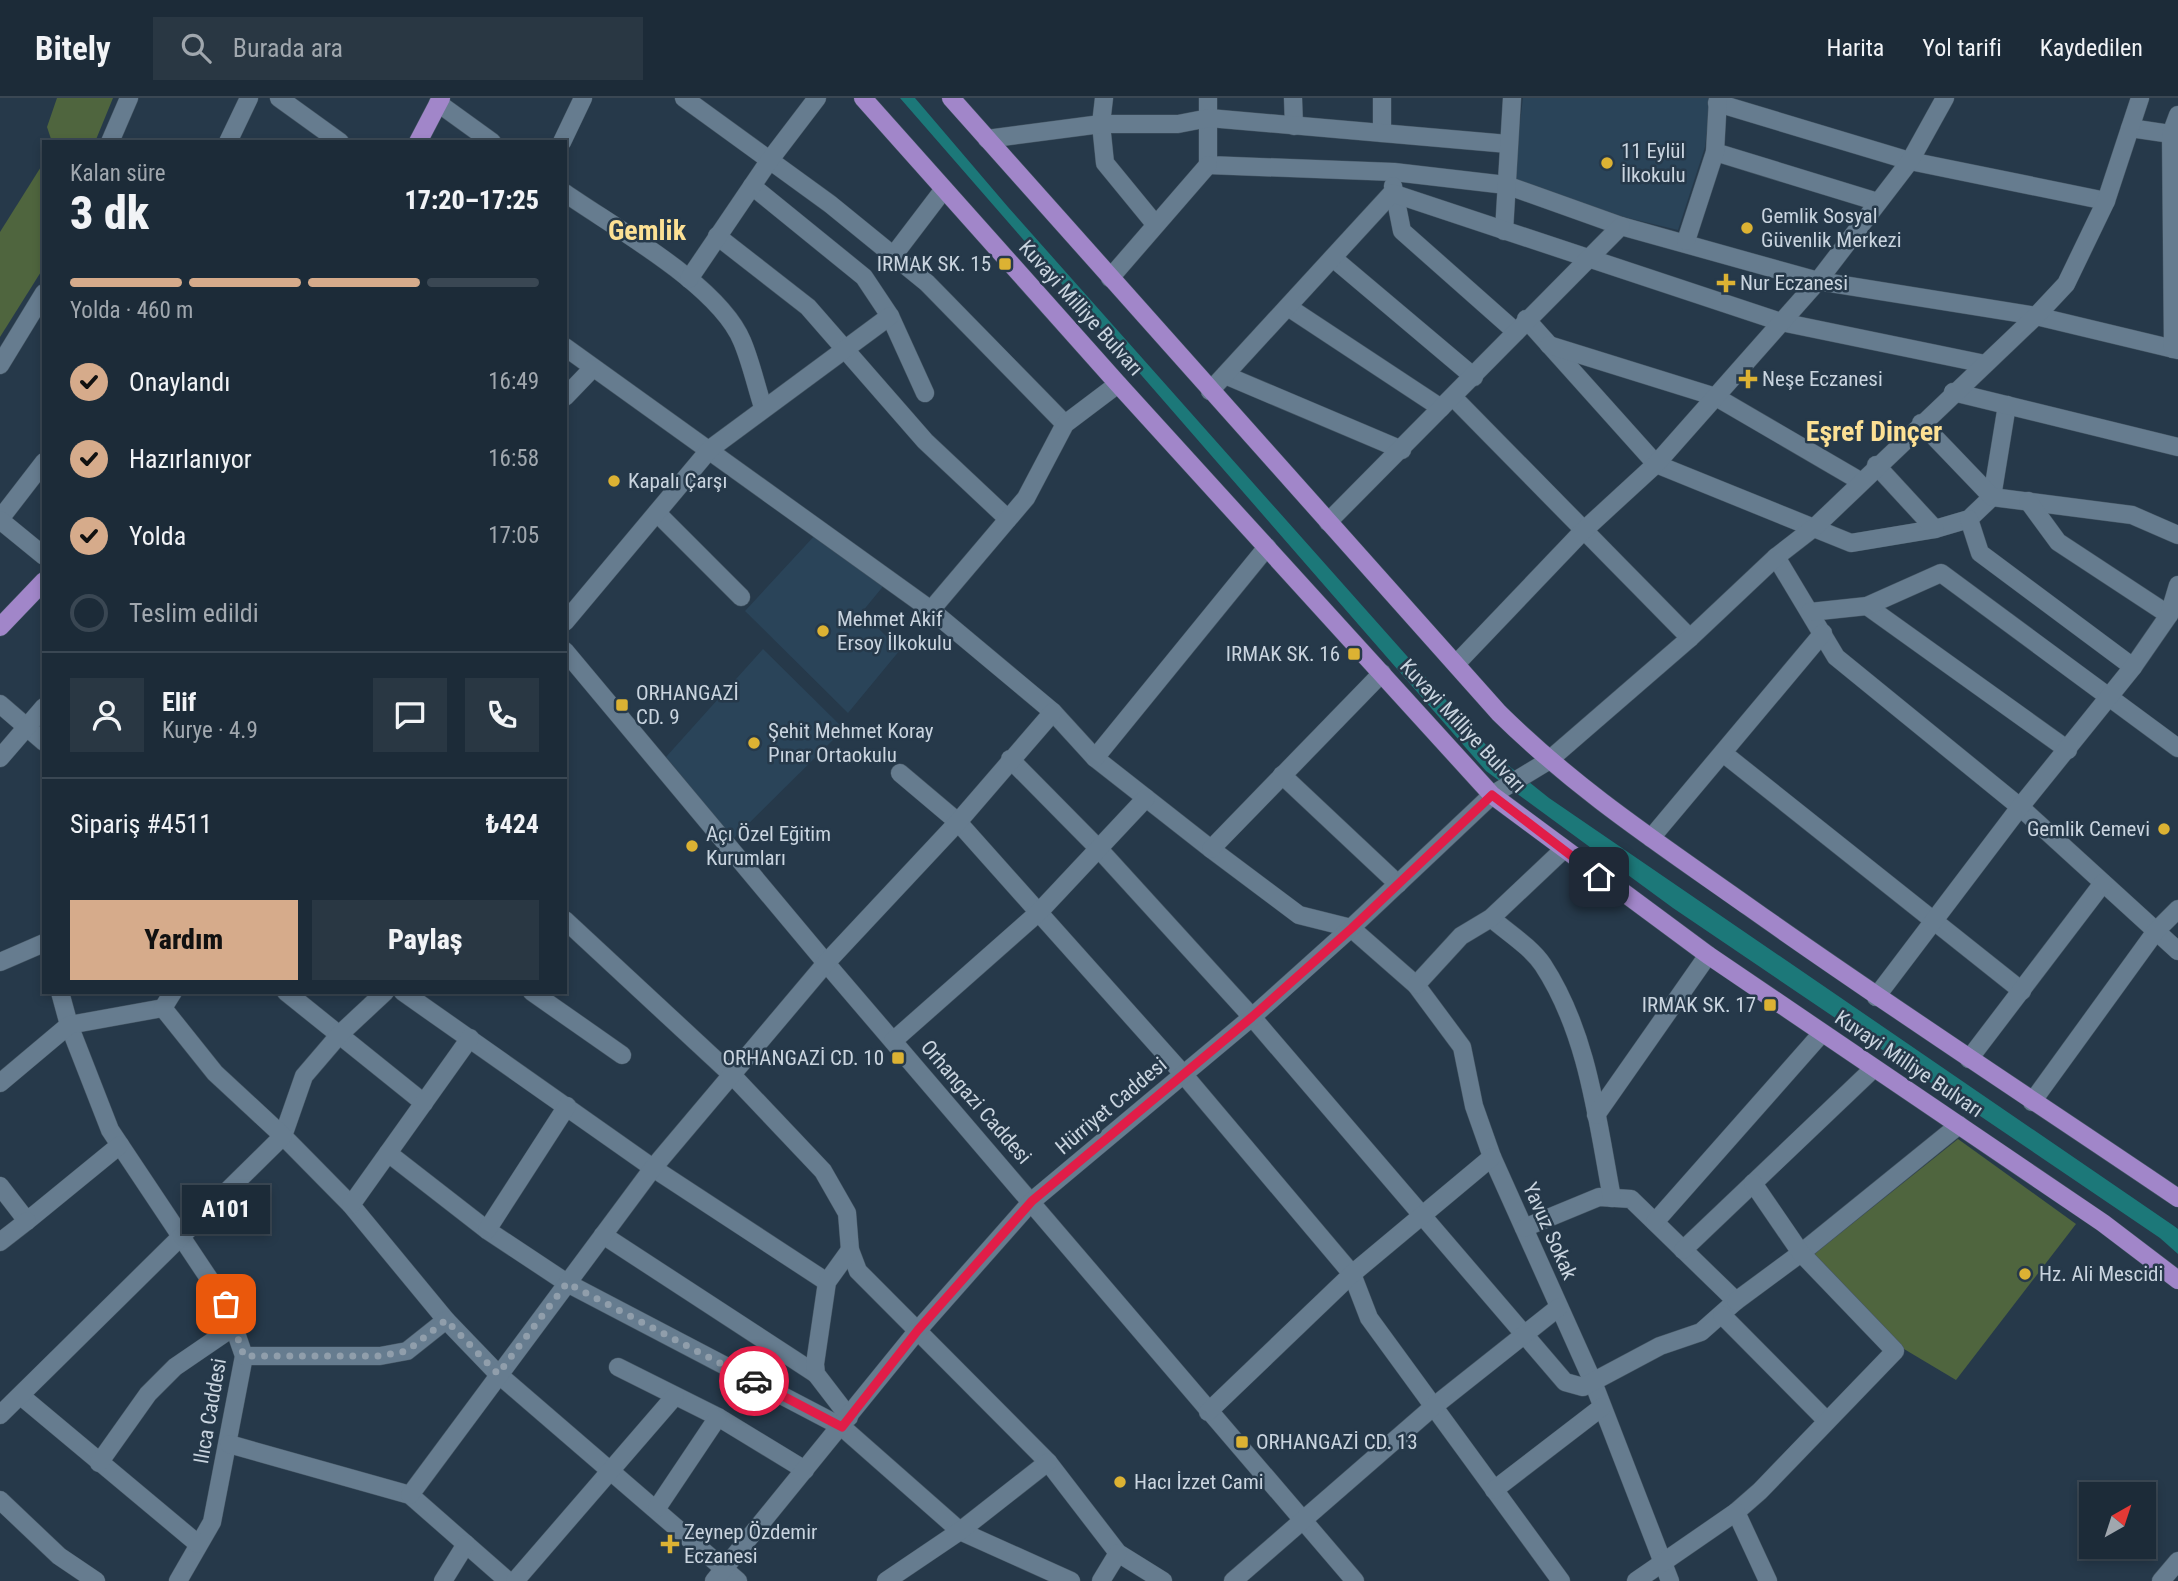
<!DOCTYPE html>
<html lang="tr">
<meta charset="utf-8">
<style>
:root{--surface:#1c2b38;--page:#293743;--text:#f1f3f6;--muted:#a0a7ae;--line:#3a4753;--accent:#d6ab8b}
body{margin:0;font-family:"Roboto Condensed",sans-serif;background:var(--page);color:var(--text);height:100vh;display:flex;flex-direction:column;font-size:26px;white-space:nowrap}
*{box-sizing:border-box;margin:0}
p{font-size:23px;color:var(--muted)}
.icon{flex:none;width:38px;height:38px;fill:none;stroke:currentColor;stroke-width:2;stroke-linecap:round;stroke-linejoin:round}
.map{position:relative;flex:1;overflow:hidden}
.panel{position:absolute;left:42px;top:42px;width:525px;height:854px;display:flex;flex-direction:column;background:var(--surface);border-radius:0px;box-shadow:0 4px 10px #0003,0 0 0 2px var(--line)}
.panel>*{flex:none}
.needle{width:46px;rotate:39deg}
.controls{position:absolute;left:2079px;top:1384px;display:grid;gap:14px}
.controls a{display:grid;place-items:center;width:77px;height:77px;border-radius:0px;background:var(--surface);box-shadow:0 4px 10px #0003,0 0 0 2px var(--line);font-size:35px}
.pin{position:absolute;display:grid;place-items:center;width:60px;height:60px;color:#fff;margin:-30px;border-radius:14px;box-shadow:0 4px 10px #0006}
.courier{position:absolute;display:grid;place-items:center;width:70px;height:70px;margin:-35px;border:5px solid #e11d48;border-radius:50%;background:#fff;color:#222;box-shadow:0 2px 9px #0007}
.bubble{position:absolute;height:49px;border-radius:0px;background:var(--surface);box-shadow:0 4px 10px #0003,0 0 0 2px var(--line);font-size:23px;font-weight:800;line-height:49px;text-align:center}
.overview em{font-style:normal;font-weight:800}
.overview div{display:flex;flex-direction:column-reverse}
.overview{display:flex;align-items:center;justify-content:space-between;height:119px;padding:0 28px}
h1{font-size:46px;font-weight:800;line-height:52px}
.bar{display:grid;grid-template-columns:repeat(4,1fr);gap:10px 7px;align-content:center;height:84px;padding:0 28px}
.bar i{height:9px;border-radius:5px;background:var(--line)}
.bar .on{background:var(--accent)}
.bar p{grid-column:span 4}
.line{display:flex;align-items:center;gap:18px;padding:0 28px;border-top:2px solid var(--line)}
.line div{flex:1}
.round{display:grid;place-items:center;flex:none;width:74px;height:74px;border-radius:0px;background:var(--page)}
ol{padding:0 28px;list-style:none}
li{display:flex;align-items:center;gap:21px;height:77px}
li p{margin-inline-start:auto}
li .icon{padding:7px;border-radius:50%;background:var(--accent);color:#111;stroke-width:4}
li:last-child{color:var(--muted)}
li i{width:38px;height:38px;border:4px solid var(--line);border-radius:50%}
.action{display:flex;gap:14px;margin-top:auto;padding:14px 28px}
.action a{flex:1;height:80px;border-radius:0px;background:var(--accent);color:#111;font-size:28px;font-weight:800;line-height:80px;text-align:center}
.action a+a{background:var(--page);color:var(--text)}
header{display:flex;align-items:center;gap:42px;box-sizing:border-box;height:98px;padding:0 35px;background:var(--surface);border-bottom:2px solid var(--line)}
header strong{font-size:33px}
nav{display:flex;gap:38px;margin-inline-start:auto;font-size:24px}
.search{width:490px;height:63px;background:var(--page);display:flex;align-items:center;gap:18px;box-sizing:border-box;padding:0 24px;border-radius:0px;color:var(--muted);font-size:26px}
.map>svg:first-child{display:block}
.built{fill:#2a4459}
.green{fill:#4f653e}
.water{fill:#1c7879}
.lines{fill:none;stroke-linecap:round;stroke-linejoin:round}
.minor-casing{stroke:#455664;stroke-width:19}
.major-casing{stroke:#455664;stroke-width:19}
.minor{stroke:#667c8f;stroke-width:18}
.major{stroke:#a186c9;stroke-width:18}
.done{stroke:#909eab;stroke-width:7;stroke-dasharray:0 12.6}
.route{stroke:#e11d48;stroke-width:9}
.poi-dot{fill:#dcb233;stroke:#26394a;stroke-width:2.5}
.labels{text-anchor:middle;stroke-width:5;stroke-linejoin:round;paint-order:stroke}
.poi-label{font-size:21px;fill:#c9d4df;stroke:#26394a;text-anchor:start}
.street-label{font-size:21px;fill:#c9d4df;stroke:#26394a}
.district-label{font-size:28px;font-weight:bold;fill:#fce094;stroke:#26394a}
</style>
<header>
<strong>Bitely</strong>
<div class="search"><svg class="icon" aria-label="search" viewBox="0 0 24 24"><circle cx="10" cy="10" r="6"/><path d="M15 15l6 6"/></svg>Burada ara</div>
<nav><a>Harita</a><a>Yol tarifi</a><a>Kaydedilen</a></nav>
</header>
<div class="map">
<svg width="2178" height="1483" viewBox="0 0 2178 1483">
<rect width="100%" height="100%" fill="#26394a"/>
<g class="built">
<polygon points="1523,0 1711,0 1705,49 1678,132 1624,119 1513,82"/>
<polygon points="817,435 885,486 862,514 900,552 848,615 745,513"/>
<polygon points="763,551 844,631 733,741 666,659"/>
</g>
<g class="green">
<polygon points="57,0 113,0 95,44 52,44 47,29"/>
<polygon points="44,64 44,169 0,239 0,134"/>
<polygon points="1958,1041 2076,1126 1956,1282 1904,1251 1813,1157"/>
</g>
<polygon class="water" points="900,0 915,0 1008,109 1494,656 1549,700 2174,1128 2178,1131 2178,1156 2160,1140 1673,810 1486,673"/>
<g class="lines">
<defs>
<g id="minor">
<polyline points="279,0 340,44"/>
<polyline points="684,0 830,106 927,185 1065,326"/>
<polyline points="1104,0 1101,26 1105,65 1155,126"/>
<polyline points="1208,0 1208,67 1394,74 1506,87 1621,128 1818,183 2036,218 2178,252"/>
<polyline points="1293,0 1294,28"/>
<polyline points="1382,0 1382,35"/>
<polyline points="438,5 492,44"/>
<polyline points="1717,5 1910,63 2106,103"/>
<polyline points="2130,30 2178,37"/>
<polyline points="987,41 1101,26 1178,26 1209,20 1508,46"/>
<polyline points="110,44 129,0"/>
<polyline points="228,44 249,0"/>
<polyline points="562,44 583,0"/>
<polyline points="1715,54 1878,104"/>
<polyline points="752,88 864,179 890,218 925,295"/>
<polyline points="1393,88 1402,133 1516,234"/>
<path d="M 565,95 C 615,130 719,187 742,243 C 751,264 756,288 763,309"/>
<polyline points="1504,133 1512,0"/>
<polyline points="717,138 808,209 925,343 1008,421"/>
<polyline points="1686,143 1715,54 1718,0"/>
<polyline points="893,158 944,91"/>
<polyline points="1333,160 1474,279"/>
<polyline points="1110,180 1208,67"/>
<polyline points="689,181 769,63 817,0"/>
<polyline points="1288,209 1441,310"/>
<polyline points="1526,221 1656,366 1851,445 1935,431 1969,421 1992,399 2007,307"/>
<polyline points="1549,247 1716,299 1860,383"/>
<polyline points="565,249 931,512 1053,614 1095,660 1211,751 1299,817 1351,830 1416,887 1462,949 1474,1008 1492,1059 1593,1284 1670,1483"/>
<polyline points="2173,251 2171,36 2178,17"/>
<polyline points="0,267 44,195"/>
<polyline points="1225,277 1402,352"/>
<polyline points="1210,293 1392,95 1781,224 1985,266"/>
<polyline points="1953,294 2178,349"/>
<polyline points="565,299 592,271"/>
<polyline points="1453,299 1690,540"/>
<polyline points="1921,325 1992,399 2132,417 2178,437"/>
<polyline points="1876,367 1935,431"/>
<polyline points="2028,403 2058,444 2169,517"/>
<polyline points="657,415 741,499"/>
<polyline points="0,421 44,364"/>
<polyline points="1969,421 1980,455 2133,569"/>
<polyline points="0,422 44,458"/>
<polyline points="1328,424 1621,128"/>
<polyline points="1776,459 1836,559 2020,709 2178,853"/>
<polyline points="1867,508 2068,652"/>
<polyline points="931,512 1026,400 1065,326 1118,286"/>
<polyline points="1810,514 1867,508 1941,475 2178,650"/>
<polyline points="565,524 710,351 890,218"/>
<polyline points="565,553 826,865 1355,1483"/>
<polyline points="1456,566 1582,434 1656,366 1818,183 1910,63 1945,0"/>
<polyline points="0,606 44,644"/>
<polyline points="1723,655 2022,893"/>
<polyline points="0,660 44,609"/>
<polyline points="1095,660 1267,449"/>
<polyline points="1010,661 1098,750 1252,919 1565,1284 1583,1289 1660,1248 1701,1234 1736,1203 1631,1101 1599,1099 1524,1130"/>
<polyline points="900,675 958,724 1184,977 1352,1176 1369,1220 1561,1483"/>
<polyline points="1282,677 1398,786"/>
<polyline points="1651,740 1823,535"/>
<polyline points="1211,751 1382,575"/>
<path d="M 1491,820 C 1507,834 1531,849 1543,867 C 1588,936 1597,1021 1612,1100"/>
<polyline points="565,822 732,977 823,1073 847,1115 850,1152 858,1173 1048,1364 1118,1455 1163,1483"/>
<polyline points="0,864 44,845"/>
<polyline points="1416,887 1461,838 1491,820 1563,752"/>
<polyline points="60,894 69,927 110,1032 226,1206 244,1258 212,1424 178,1483"/>
<polyline points="286,894 424,1005"/>
<polyline points="385,894 340,936 304,978 283,1038 351,1107 446,1222 498,1276 738,1483"/>
<polyline points="403,894 653,1070 827,1184"/>
<polyline points="532,894 622,957"/>
<polyline points="1876,899 2020,709 2133,569 2169,517 2178,487"/>
<polyline points="893,943 1039,814 1146,700"/>
<polyline points="1969,961 2103,785"/>
<polyline points="0,985 69,927 163,910"/>
<polyline points="2032,1004 2156,833 2178,811"/>
<polyline points="1596,1017 1708,857"/>
<polyline points="388,1055 487,1132 567,1185 842,1329 960,1433 1071,1483"/>
<polyline points="0,1088 27,1123 120,1047"/>
<polyline points="351,1107 470,940"/>
<polyline points="1655,1124 1822,935"/>
<polyline points="487,1132 567,1008"/>
<polyline points="603,1137 816,1276"/>
<polyline points="0,1144 27,1123"/>
<polyline points="1683,1152 1873,971"/>
<polyline points="1736,1203 1801,1155 1959,1027"/>
<polyline points="1722,1217 1826,1322"/>
<polyline points="244,1258 380,1258 407,1253 446,1222"/>
<polyline points="618,1269 718,1319 805,1372"/>
<polyline points="21,1298 198,1446"/>
<polyline points="1208,1314 1352,1176 1492,1059"/>
<polyline points="0,1317 283,1038 215,975 163,910 173,894"/>
<polyline points="849,1319 816,1276 815,1266 827,1184 850,1152"/>
<polyline points="229,1346 410,1397 508,1483"/>
<polyline points="99,1365 148,1296 175,1269 235,1228"/>
<polyline points="1494,1392 1602,1309"/>
<polyline points="410,1397 653,1070 826,865 958,724 1053,614"/>
<polyline points="0,1402 59,1458 96,1483"/>
<polyline points="657,1410 718,1319"/>
<polyline points="1736,1414 1760,1393 1895,1253 1801,1155 1753,1085"/>
<polyline points="443,1483 466,1446"/>
<polyline points="515,1483 675,1298"/>
<polyline points="714,1483 918,1232 1032,1103 1252,919 1351,830 1492,697 1548,663 1690,540 1776,459 1816,428 2036,218 2066,186 2106,103 2140,0"/>
<polyline points="886,1483 960,1433 1048,1364"/>
<polyline points="1101,1483 1118,1455"/>
<polyline points="1233,1483 1433,1309 1559,1209"/>
<polyline points="1636,1483 1736,1414 1768,1483"/>
<polyline points="2161,1483 2178,1463"/>
</g>
<g id="major">
<polyline points="863,0 1118,286 1492,697 1708,857 2103,1125 2178,1182"/>
<path d="M 951,0 L 1499,615 C 1577,692 1660,746 1749,809 C 1890,909 2035,1003 2178,1100"/>
<polyline points="418,44 441,0"/>
<polyline points="0,529 44,483"/>
</g>
</defs>
<use href="#minor" class="minor-casing"/>
<use href="#major" class="major-casing"/>
<use href="#minor" class="minor"/>
<use href="#major" class="major"/>
</g>
<g class="lines">
<polyline class="done" points="226,1206 244,1258 380,1258 407,1253 446,1222 498,1276 567,1185 754,1283"/>
<polyline class="route" points="754,1283 842,1329 918,1232 1032,1103 1252,919 1352,830 1492,697 1599,779"/>
</g>
<g class="poi-dot">
<circle cx="1607" cy="65" r="7"/>
<circle cx="1747" cy="130" r="7"/>
<rect x="998" y="159" width="14" height="14" rx="3.5"/>
<path d="M1722.5 174.5h7v7h7v7h-7v7h-7v-7h-7v-7h7z"/>
<path d="M1744.5 270.5h7v7h7v7h-7v7h-7v-7h-7v-7h7z"/>
<circle cx="614" cy="383" r="7"/>
<circle cx="823" cy="533" r="7"/>
<rect x="1347" y="549" width="14" height="14" rx="3.5"/>
<rect x="615" y="600" width="14" height="14" rx="3.5"/>
<circle cx="754" cy="645" r="7"/>
<circle cx="2164" cy="731" r="7"/>
<circle cx="692" cy="748" r="7"/>
<rect x="1763" y="900" width="14" height="14" rx="3.5"/>
<rect x="891" y="953" width="14" height="14" rx="3.5"/>
<circle cx="2025" cy="1176" r="7"/>
<rect x="1235" y="1337" width="14" height="14" rx="3.5"/>
<circle cx="1120" cy="1384" r="7"/>
<path d="M666.5 1435.5h7v7h7v7h-7v7h-7v-7h-7v-7h7z"/>
</g>
<g class="labels">
<g class="poi-label">
<text x="1621" y="60">11 Eylül<tspan x="1621" dy="24">İlkokulu</tspan></text>
<text x="1761" y="125">Gemlik Sosyal<tspan x="1761" dy="24">Güvenlik Merkezi</tspan></text>
<text x="991" y="173" text-anchor="end">IRMAK SK. 15</text>
<text x="1740" y="192">Nur Eczanesi</text>
<text x="1762" y="288">Neşe Eczanesi</text>
<text x="628" y="390">Kapalı Çarşı</text>
<text x="837" y="528">Mehmet Akif<tspan x="837" dy="24">Ersoy İlkokulu</tspan></text>
<text x="1340" y="563" text-anchor="end">IRMAK SK. 16</text>
<text x="636" y="602">ORHANGAZİ<tspan x="636" dy="24">CD. 9</tspan></text>
<text x="768" y="640">Şehit Mehmet Koray<tspan x="768" dy="24">Pınar Ortaokulu</tspan></text>
<text x="2150" y="738" text-anchor="end">Gemlik Cemevi</text>
<text x="706" y="743">Açı Özel Eğitim<tspan x="706" dy="24">Kurumları</tspan></text>
<text x="1756" y="914" text-anchor="end">IRMAK SK. 17</text>
<text x="884" y="967" text-anchor="end">ORHANGAZİ CD. 10</text>
<text x="2039" y="1183">Hz. Ali Mescidi</text>
<text x="1256" y="1351">ORHANGAZİ CD. 13</text>
<text x="1134" y="1391">Hacı İzzet Cami</text>
<text x="684" y="1441">Zeynep Özdemir<tspan x="684" dy="24">Eczanesi</tspan></text>
</g>
<g class="street-label">
<text transform="translate(1081 210) rotate(48)" y="7">Kuvayi Milliye Bulvarı</text>
<text transform="translate(1463 628) rotate(47)" y="7">Kuvayi Milliye Bulvarı</text>
<text transform="translate(1909 966) rotate(34)" y="7">Kuvayi Milliye Bulvarı</text>
<text transform="translate(976 1004) rotate(49)" y="7">Orhangazi Caddesi</text>
<text transform="translate(1111 1008) rotate(-40)" y="7">Hürriyet Caddesi</text>
<text transform="translate(1550 1133) rotate(66)" y="7">Yavuz Sokak</text>
<text transform="translate(210 1313) rotate(-80)" y="7">Ilıca Caddesi</text>
</g>
<g class="district-label">
<text x="647" y="142">Gemlik</text>
<text x="1874" y="343">Eşref Dinçer</text>
</g>
</g>
</svg>
<div class="controls">
<a><svg class="needle" viewBox="-14 -14 28 28"><path d="M0-13l5 13h-10z" fill="#e53935"/><path d="M0 13l5-13h-10z" fill="#a0a7ae"/></svg></a>
</div>
<div class="pin" style="left:226px;top:1206px;background:#ea580c"><svg class="icon" aria-label="bag" viewBox="0 0 24 24"><path d="M5 8h14l-1 12H6zM9 8a3 3 0 0 1 6 0"/></svg></div>
<div class="pin" style="left:1599px;top:779px;background:#1f2937"><svg class="icon" aria-label="home" viewBox="0 0 24 24"><path d="M3 11l9-7 9 7M6 9v11h12V9"/></svg></div>
<div class="courier" style="left:754px;top:1283px"><svg class="icon" aria-label="car" viewBox="0 0 24 24"><path d="M5 17H2v-5l4-1 3-4h7l3 4 3 1v5h-3M9 17h6M6 11h13"/><circle cx="7" cy="17" r="2"/><circle cx="17" cy="17" r="2"/></svg></div>
<div class="bubble" style="left:182px;top:1087px;width:88px">A101</div>
<section class="panel">
<div class="overview"><div><h1>3 dk</h1><p>Kalan süre</p></div><em>17:20–17:25</em></div>
<div class="bar"><i class="on"></i><i class="on"></i><i class="on"></i><i></i><p>Yolda · 460 m</p></div>
<ol>
<li><svg class="icon" aria-label="check" viewBox="0 0 24 24"><path d="M5 12l5 5 9-10"/></svg>Onaylandı<p>16:49</p></li>
<li><svg class="icon" aria-label="check" viewBox="0 0 24 24"><path d="M5 12l5 5 9-10"/></svg>Hazırlanıyor<p>16:58</p></li>
<li><svg class="icon" aria-label="check" viewBox="0 0 24 24"><path d="M5 12l5 5 9-10"/></svg>Yolda<p>17:05</p></li>
<li><i></i>Teslim edildi</li>
</ol>
<div class="line" style="height:126px"><a class="round"><svg class="icon" aria-label="person" viewBox="0 0 24 24"><circle cx="12" cy="8" r="4"/><path d="M4 21q1-7 8-7t8 7"/></svg></a><div><b>Elif</b><p>Kurye · 4.9</p></div><a class="round"><svg class="icon" aria-label="chat" viewBox="0 0 24 24"><path d="M4 5h16v11H9l-5 4z"/></svg></a><a class="round"><svg class="icon" aria-label="phone" viewBox="0 0 24 24"><path d="M5 4h4l2 5-3 2q2 4 5 5l2-3 5 2v4C11 20 4 13 5 4z"/></svg></a></div>
<div class="line" style="height:91px"><div>Sipariş #4511</div><b>₺424</b></div>
<div class="action"><a>Yardım</a><a>Paylaş</a></div>
</section>
</div>
